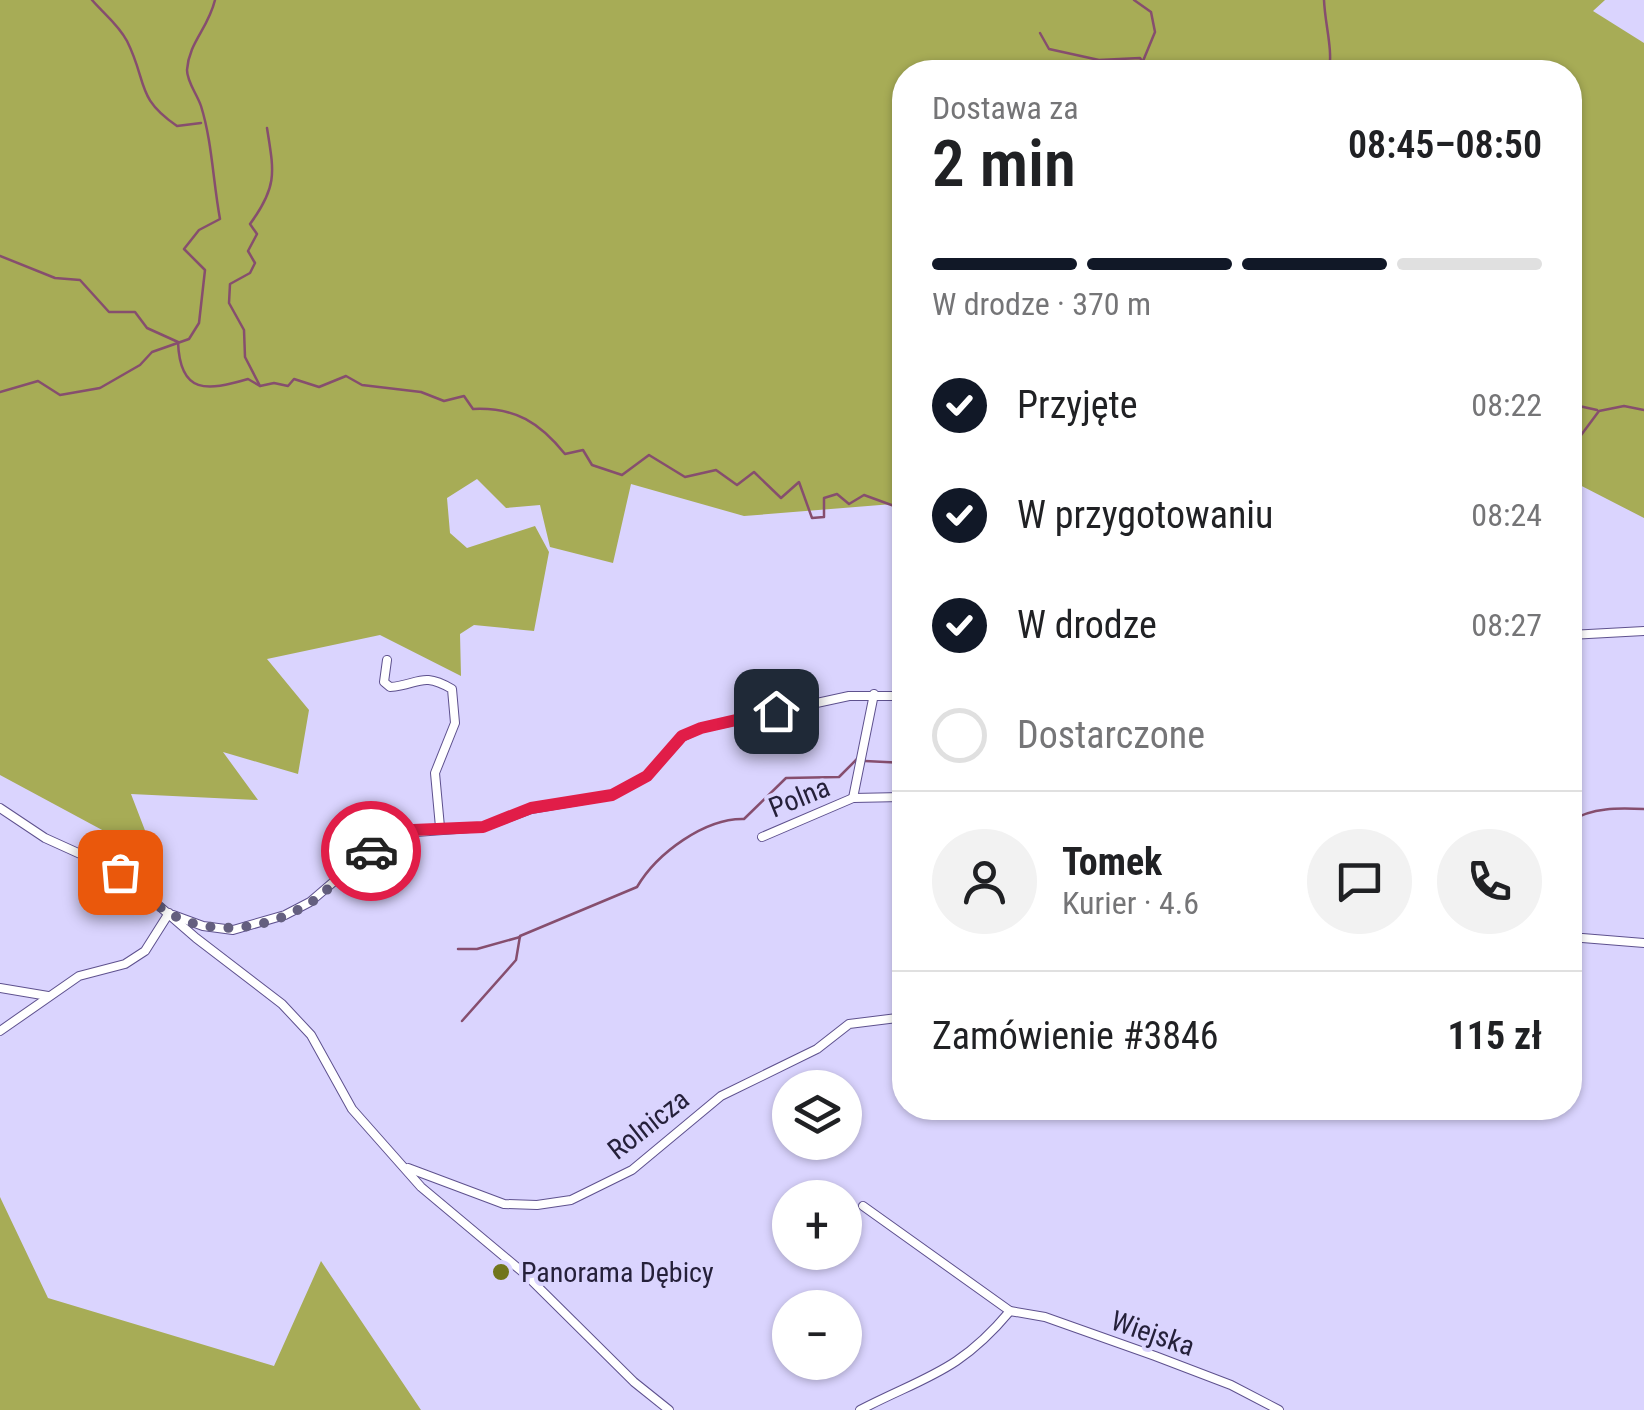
<!DOCTYPE html>
<html lang="pl">
<meta charset="utf-8">
<style>
:root{--surface:#fff;--page:#f2f2f2;--text:#202124;--muted:#757577;--line:#e0e0e0;--accent:#111827}
body{margin:0;font-family:"Roboto Condensed",sans-serif;background:var(--page);color:var(--text);height:100vh;display:flex;flex-direction:column;font-size:38px;white-space:nowrap}
*{box-sizing:border-box;margin:0}
p{font-size:32px;color:var(--muted)}
.icon{flex:none;width:55px;height:55px;fill:none;stroke:currentColor;stroke-width:2;stroke-linecap:round;stroke-linejoin:round}
.map{position:relative;flex:1;overflow:hidden}
.panel{position:absolute;left:892px;top:60px;width:690px;height:1060px;display:flex;flex-direction:column;background:var(--surface);border-radius:40px;box-shadow:0 2px 8px #0004}
.panel>*{flex:none}
.tools{position:absolute;left:772px;top:1070px;display:grid;gap:20px}
.tools a{display:grid;place-items:center;width:90px;height:90px;border-radius:50%;background:var(--surface);box-shadow:0 2px 8px #0004;font-size:50px}
.pin{position:absolute;display:grid;place-items:center;width:85px;height:85px;color:#fff;margin:-42px;border-radius:20px;box-shadow:0 5px 15px #0006}
.courier{position:absolute;display:grid;place-items:center;width:100px;height:100px;margin:-50px;border:8px solid #e11d48;border-radius:50%;background:#fff;color:#222;box-shadow:0 2px 12px #0007}
.head em{font-style:normal;font-weight:600}
.head div{display:flex;flex-direction:column-reverse}
.head{display:flex;align-items:center;justify-content:space-between;height:170px;padding:0 40px}
h1{font-size:65px;font-weight:600;line-height:75px}
.bar{display:grid;grid-template-columns:repeat(4,1fr);gap:15px 10px;align-content:center;height:120px;padding:0 40px}
.bar i{height:12px;border-radius:8px;background:var(--line)}
.bar .on{background:var(--accent)}
.bar p{grid-column:span 4}
.line{display:flex;align-items:center;gap:25px;padding:0 40px;border-top:2px solid var(--line)}
.line div{flex:1}
.round{display:grid;place-items:center;flex:none;width:105px;height:105px;border-radius:52px;background:var(--page)}
ol{padding:0 40px;list-style:none}
li{display:flex;align-items:center;gap:30px;height:110px}
li p{margin-inline-start:auto}
li .icon{padding:10px;border-radius:50%;background:var(--accent);color:#fff;stroke-width:4}
li:last-child{color:var(--muted)}
li i{width:55px;height:55px;border:5px solid var(--line);border-radius:50%}
.map>svg:first-child{display:block}
.forest{fill:#a7ac56}
.lines{fill:none;stroke-linecap:round;stroke-linejoin:round}
.stream{stroke:#864e6e;stroke-width:2.5}
.minor-casing{stroke:#5e518e;stroke-width:10}
.minor{stroke:#fff;stroke-width:8}
.done{stroke:#645f7f;stroke-width:10;stroke-dasharray:0 18}
.route{stroke:#e11d48;stroke-width:12}
.poi-dot{fill:#71751c;stroke:#dad4fe;stroke-width:4}
.labels{text-anchor:middle;stroke-width:8;stroke-linejoin:round;paint-order:stroke}
.street-label{font-size:28px;fill:#25203a;stroke:#dad4fe}
.poi-label{font-size:28px;fill:#25203a;stroke:#dad4fe;text-anchor:start}
</style>
<div class="map">
<svg width="1644" height="1410" viewBox="0 0 1644 1410">
<rect width="100%" height="100%" fill="#dad4fe"/>
<g class="forest">
<polygon points="0,0 1605,0 1593,11 1644,43 1644,518 1570,480 1570,72 905,72 905,503 744,516 631,484 613,563 550,547 540,505 506,508 477,479 447,498 450,533 467,548 535,526 549,552 534,631 474,625 460,634 461,676 380,635 267,659 309,710 298,774 223,752 258,800 131,794 156,859 0,775"/>
<polygon points="0,1197 48,1298 274,1366 321,1261 421,1410 0,1410"/>
</g>
<g class="lines">
<g class="stream">
<path d="M 92,0 C 104,14 118,24 127,41 C 148,83 135,97 177,126 L 201,123"/>
<polyline points="1134,0 1151,12 1155,32 1143,61"/>
<path d="M 1324,0 C 1325,25 1333,48 1329,72"/>
<polyline points="1040,33 1049,49 1099,60 1140,58 1150,72"/>
<path d="M 0,256 L 55,278 L 80,280 L 109,312 L 135,312 L 147,328 L 178,342 C 180,395 207,391 248,379 L 260,386 L 274,383 L 288,386 L 294,379 L 319,387 L 346,376 L 362,385 L 421,392 L 444,401 L 464,396 L 473,409 C 516,407 540,423 565,454 L 583,450 L 592,465 L 622,475 L 649,455 L 685,477 L 716,470 L 737,485 L 754,472 L 781,498 L 799,482 L 812,518 L 824,517 L 824,498 L 837,494 L 849,504 L 864,495 L 905,510"/>
<path d="M 260,386 L 245,357 L 244,330 L 229,303 L 230,284 L 250,273 L 255,263 L 248,251 L 257,234 L 250,224 C 278,186 274,172 267,128"/>
<path d="M 0,392 L 38,381 L 60,395 L 100,388 L 140,365 L 152,352 L 189,339 L 199,323 L 205,270 L 184,249 L 199,230 L 220,219 C 213,181 212,141 201,106 C 197,94 187,82 187,70 C 189,42 208,29 215,0"/>
<polyline points="1570,404 1597,410"/>
<polyline points="1570,450 1599,411 1624,406 1644,410"/>
<polyline points="865,761 905,763"/>
<path d="M 1570,821 C 1593,807 1618,808 1644,809"/>
<polyline points="458,949 477,949 520,937"/>
<path d="M 462,1021 L 516,960 L 520,936 L 637,887 C 657,853 705,818 744,819 L 786,778 L 839,777 L 857,759"/>
</g>
<defs>
<g id="minor">
<polyline points="1570,635 1644,631"/>
<path d="M 387,660 L 384,682 L 390,687 C 419,685 421,671 452,689 L 455,723 L 435,773 L 440,827"/>
<polyline points="853,798 874,694"/>
<polyline points="0,808 45,838 120,872 196,938 282,1004 311,1035 352,1109 421,1187 525,1274 634,1382 669,1410"/>
<polyline points="762,837 853,798 902,797"/>
<polyline points="173,915 203,926 233,930 285,915 310,902 366,854 403,833 483,827 531,809 612,795 647,776 682,737 701,728 849,696 905,696"/>
<polyline points="1570,937 1644,943"/>
<polyline points="0,988 48,996"/>
<polyline points="0,1031 79,976 125,964 145,951 169,913"/>
<polyline points="408,1168 504,1204 537,1205 571,1200 632,1170 721,1096 817,1049 849,1024 905,1017"/>
<polyline points="863,1206 1010,1311 1045,1317 1155,1356 1231,1385 1279,1410"/>
<path d="M 860,1410 C 926,1376 959,1372 1010,1311"/>
</g>
</defs>
<use href="#minor" class="minor-casing"/>
<use href="#minor" class="minor"/>
</g>
<g class="lines">
<path class="done" d="M 120,872 C 136,885 150,901 167,912 C 212,939 271,929 313,901 C 334,886 350,865 371,851"/>
<polyline class="route" points="371,851 413,830 483,827 531,808 612,795 647,776 682,736 701,728 776,711"/>
</g>
<circle class="poi-dot" cx="501" cy="1272" r="10"/>
<g class="labels">
<g class="street-label">
<text transform="translate(799 797) rotate(-22)" y="10">Polna</text>
<text transform="translate(648 1124) rotate(-38)" y="10">Rolnicza</text>
<text transform="translate(1153 1333) rotate(19)" y="10">Wiejska</text>
</g>
<g class="poi-label">
<text x="521" y="1282">Panorama Dębicy</text>
</g>
</g>
</svg>
<div class="tools">
<a><svg class="icon" aria-label="layers" viewBox="0 0 24 24"><path d="M12 4l9 5-9 5-9-5zM3 14l9 5 9-5"/></svg></a>
<a>+</a>
<a>−</a>
</div>
<div class="pin" style="left:120px;top:872px;background:#ea580c"><svg class="icon" aria-label="bag" viewBox="0 0 24 24"><path d="M5 8h14l-1 12H6zM9 8a3 3 0 0 1 6 0"/></svg></div>
<div class="pin" style="left:776px;top:711px;background:#1f2937"><svg class="icon" aria-label="home" viewBox="0 0 24 24"><path d="M3 11l9-7 9 7M6 9v11h12V9"/></svg></div>
<div class="courier" style="left:371px;top:851px"><svg class="icon" aria-label="car" viewBox="0 0 24 24"><path d="M5 17H2v-5l4-1 3-4h7l3 4 3 1v5h-3M9 17h6M6 11h13"/><circle cx="7" cy="17" r="2"/><circle cx="17" cy="17" r="2"/></svg></div>
<section class="panel">
<div class="head"><div><h1>2 min</h1><p>Dostawa za</p></div><em>08:45–08:50</em></div>
<div class="bar"><i class="on"></i><i class="on"></i><i class="on"></i><i></i><p>W drodze · 370 m</p></div>
<ol>
<li><svg class="icon" aria-label="check" viewBox="0 0 24 24"><path d="M5 12l5 5 9-10"/></svg>Przyjęte<p>08:22</p></li>
<li><svg class="icon" aria-label="check" viewBox="0 0 24 24"><path d="M5 12l5 5 9-10"/></svg>W przygotowaniu<p>08:24</p></li>
<li><svg class="icon" aria-label="check" viewBox="0 0 24 24"><path d="M5 12l5 5 9-10"/></svg>W drodze<p>08:27</p></li>
<li><i></i>Dostarczone</li>
</ol>
<div class="line" style="height:180px"><a class="round"><svg class="icon" aria-label="person" viewBox="0 0 24 24"><circle cx="12" cy="8" r="4"/><path d="M4 21q1-7 8-7t8 7"/></svg></a><div><b>Tomek</b><p>Kurier · 4.6</p></div><a class="round"><svg class="icon" aria-label="chat" viewBox="0 0 24 24"><path d="M4 5h16v11H9l-5 4z"/></svg></a><a class="round"><svg class="icon" aria-label="phone" viewBox="0 0 24 24"><path d="M5 4h4l2 5-3 2q2 4 5 5l2-3 5 2v4C11 20 4 13 5 4z"/></svg></a></div>
<div class="line" style="height:130px"><div>Zamówienie #3846</div><b>115 zł</b></div>
</section>
</div>
